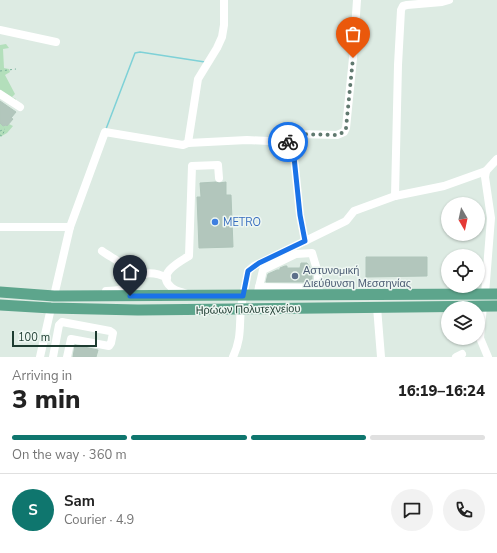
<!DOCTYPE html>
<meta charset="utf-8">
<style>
:root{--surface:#fff;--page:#f2f2f2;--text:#222;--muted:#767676;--line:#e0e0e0;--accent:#0f766e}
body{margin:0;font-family:"Nunito Sans",sans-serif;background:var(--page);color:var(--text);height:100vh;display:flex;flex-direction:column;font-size:15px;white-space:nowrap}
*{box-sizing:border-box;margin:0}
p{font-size:13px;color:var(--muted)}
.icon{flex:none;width:22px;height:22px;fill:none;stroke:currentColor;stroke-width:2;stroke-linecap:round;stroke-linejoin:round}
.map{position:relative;height:357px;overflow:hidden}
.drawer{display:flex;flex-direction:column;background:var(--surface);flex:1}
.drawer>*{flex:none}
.needle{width:26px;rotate:171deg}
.buttons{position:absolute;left:441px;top:197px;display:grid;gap:8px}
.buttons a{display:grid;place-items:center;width:44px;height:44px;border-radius:50%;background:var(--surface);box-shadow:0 1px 3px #0004;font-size:20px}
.scale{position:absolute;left:12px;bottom:10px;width:85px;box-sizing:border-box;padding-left:4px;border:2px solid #1d3c31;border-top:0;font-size:11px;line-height:14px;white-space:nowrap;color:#1d3c31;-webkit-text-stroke:3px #eef7f2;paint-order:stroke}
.pin{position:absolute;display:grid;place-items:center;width:34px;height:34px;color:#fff;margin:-41px -17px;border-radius:50% 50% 50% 0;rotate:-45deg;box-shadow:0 0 4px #0007}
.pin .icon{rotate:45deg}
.courier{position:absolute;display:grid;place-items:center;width:40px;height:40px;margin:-20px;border:3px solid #1a73e8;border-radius:50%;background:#fff;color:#222;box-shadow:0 1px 5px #0007}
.overview em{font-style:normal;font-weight:800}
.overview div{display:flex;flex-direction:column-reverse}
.overview{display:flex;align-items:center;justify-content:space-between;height:68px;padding:0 12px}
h1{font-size:26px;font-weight:800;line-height:30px}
.bar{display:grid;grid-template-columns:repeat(4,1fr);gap:6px 4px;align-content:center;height:48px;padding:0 12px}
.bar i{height:5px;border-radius:3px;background:var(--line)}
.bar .current{background:var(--accent)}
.bar p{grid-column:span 4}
.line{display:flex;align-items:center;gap:10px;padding:0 12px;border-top:1px solid var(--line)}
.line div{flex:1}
.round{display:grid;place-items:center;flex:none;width:42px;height:42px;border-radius:21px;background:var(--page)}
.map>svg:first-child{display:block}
.green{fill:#b3dfbb}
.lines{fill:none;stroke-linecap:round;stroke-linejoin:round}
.stream{stroke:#7ed1d7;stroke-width:1.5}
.building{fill:#b2c6bc;stroke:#afc5ba}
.path{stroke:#7ab29b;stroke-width:1;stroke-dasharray:2 3;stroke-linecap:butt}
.minor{stroke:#fff;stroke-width:8}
.major{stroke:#5da58c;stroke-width:11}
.done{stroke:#60796f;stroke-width:4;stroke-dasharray:0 7.2}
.route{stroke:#1a73e8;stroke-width:5}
.shop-dot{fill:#3f7fe0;stroke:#eef7f2;stroke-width:1.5}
.service-dot{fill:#5c6f8a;stroke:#eef7f2;stroke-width:1.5}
.labels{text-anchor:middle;stroke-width:3;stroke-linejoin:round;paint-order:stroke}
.shop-label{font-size:11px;fill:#366cbe;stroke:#eef7f2;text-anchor:start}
.service-label{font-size:11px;fill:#4e5e75;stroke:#eef7f2;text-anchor:start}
.street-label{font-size:11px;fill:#1d3c31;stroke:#eef7f2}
</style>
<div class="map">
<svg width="497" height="357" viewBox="0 0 497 357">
<rect width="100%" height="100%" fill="#ddebe3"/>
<g class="green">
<polygon points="6,44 9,48 3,49 4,68 9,69 10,72 5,75 15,94 12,97 16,99 16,101 0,92 0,45"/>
<polygon points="0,123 3,126 6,125 7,126 9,124 13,126 7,133 0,137"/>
</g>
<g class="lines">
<polyline class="stream" points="106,129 135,53 140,52 205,62"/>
</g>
<g class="building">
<polygon points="0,101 16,112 11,118 13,119 7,126 6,125 3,126 0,123"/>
<polygon points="216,182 219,183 226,182 226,195 231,195 233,247 199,248 197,197 201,197 200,183"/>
<polygon points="366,257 427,257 427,276 366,277"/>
<polygon points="301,263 307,263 311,269 311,273 312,274 312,282 266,282 268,274 277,270 280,270 280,268 285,266 287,266 287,268 300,268"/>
<polygon points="75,345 98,350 96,357 73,357"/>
</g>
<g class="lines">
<g class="path">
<polyline points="0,71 16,69"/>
<polyline points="0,131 5,129"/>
<polyline points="0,135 2,136 5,129"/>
</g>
<g class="minor">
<polyline points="0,30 56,42"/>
<polyline points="0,94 20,107"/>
<polyline points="288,142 292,136 297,134 337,135 344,132 346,128 353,58 357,0"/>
<polyline points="188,143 198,79 217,48 222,37 224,25 224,0"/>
<polyline points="395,196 398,65 401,10 403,6 407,5 442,2 449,0"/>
<polyline points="0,227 70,227"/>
<path d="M 102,251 C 110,257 120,261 126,268 C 133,274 131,286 122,289 C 117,291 111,291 106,291"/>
<path d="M 130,281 C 141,272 154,271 167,278"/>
<polyline points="259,287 318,288"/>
<path d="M 187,294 C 182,292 175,291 171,287 C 156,274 179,262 189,256 L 192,166 L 218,165 L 219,178"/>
<polyline points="485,294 491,218 485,177 486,171 497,159"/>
<polyline points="54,296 70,227 105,132 183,145 188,143 247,140 288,142 294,157 300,215 305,241"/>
<polyline points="257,296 263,270 296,254 312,253 318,273 318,288 321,295"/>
<polyline points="483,306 480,338 488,357"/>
<polyline points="377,307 381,357"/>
<polyline points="40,357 51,308"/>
<polyline points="53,357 59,325 62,322 110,331 113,333 111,343 109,346 71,339 67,357"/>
<path d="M 233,357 C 242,337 239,327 241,308 C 243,295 246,283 248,271 L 254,266 L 346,221 L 354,211 L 395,196 L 444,186 L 486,171"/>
<polyline points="456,357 462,354"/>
</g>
<g class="major">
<polyline points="0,292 54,296 497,294"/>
<polyline points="0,305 51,308 138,310 497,306"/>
</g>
</g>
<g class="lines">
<polyline class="done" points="288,142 292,136 297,134 337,135 344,132 346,128 353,58"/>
<polyline class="route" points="130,296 243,296 248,271 259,263 305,241 300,215 294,157 288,142"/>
</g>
<circle class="shop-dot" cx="215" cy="222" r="4"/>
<circle class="service-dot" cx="295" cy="276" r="4"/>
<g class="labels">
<g class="shop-label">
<text x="223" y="226">METRO</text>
</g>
<g class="service-label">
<text x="303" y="274">Αστυνομική<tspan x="303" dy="13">Διεύθυνση Μεσσηνίας</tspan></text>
</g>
<g class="street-label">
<text transform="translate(248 309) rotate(-1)" y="4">Ηρώων Πολυτεχνείου</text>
</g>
</g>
</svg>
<div class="buttons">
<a><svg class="needle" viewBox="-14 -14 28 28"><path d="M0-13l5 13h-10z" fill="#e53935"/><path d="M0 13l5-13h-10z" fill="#767676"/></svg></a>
<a><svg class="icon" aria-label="locate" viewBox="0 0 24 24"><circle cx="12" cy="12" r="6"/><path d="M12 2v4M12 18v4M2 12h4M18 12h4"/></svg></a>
<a><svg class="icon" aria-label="layers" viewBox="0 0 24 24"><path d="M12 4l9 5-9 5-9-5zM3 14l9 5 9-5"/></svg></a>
</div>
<div class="scale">100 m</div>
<div class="pin" style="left:353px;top:58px;background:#ea580c"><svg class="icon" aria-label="bag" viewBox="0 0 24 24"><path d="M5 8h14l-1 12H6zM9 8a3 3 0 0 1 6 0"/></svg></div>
<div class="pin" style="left:130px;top:296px;background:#1f2937"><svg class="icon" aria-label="home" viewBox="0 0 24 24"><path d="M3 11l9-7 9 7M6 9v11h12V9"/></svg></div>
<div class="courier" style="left:288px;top:142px"><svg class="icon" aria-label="bike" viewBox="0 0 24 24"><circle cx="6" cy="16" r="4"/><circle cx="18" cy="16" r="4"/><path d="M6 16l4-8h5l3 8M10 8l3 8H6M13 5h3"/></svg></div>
</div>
<section class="drawer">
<div class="overview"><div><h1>3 min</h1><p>Arriving in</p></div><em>16:19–16:24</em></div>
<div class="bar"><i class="current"></i><i class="current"></i><i class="current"></i><i></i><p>On the way · 360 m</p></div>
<div class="line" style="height:72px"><b class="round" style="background:var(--accent);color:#fff">S</b><div><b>Sam</b><p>Courier · 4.9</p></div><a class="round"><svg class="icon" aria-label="chat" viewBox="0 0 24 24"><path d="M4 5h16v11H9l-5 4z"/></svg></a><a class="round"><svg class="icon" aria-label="phone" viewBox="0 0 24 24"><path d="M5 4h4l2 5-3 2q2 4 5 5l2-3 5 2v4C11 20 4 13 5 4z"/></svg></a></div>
</section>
